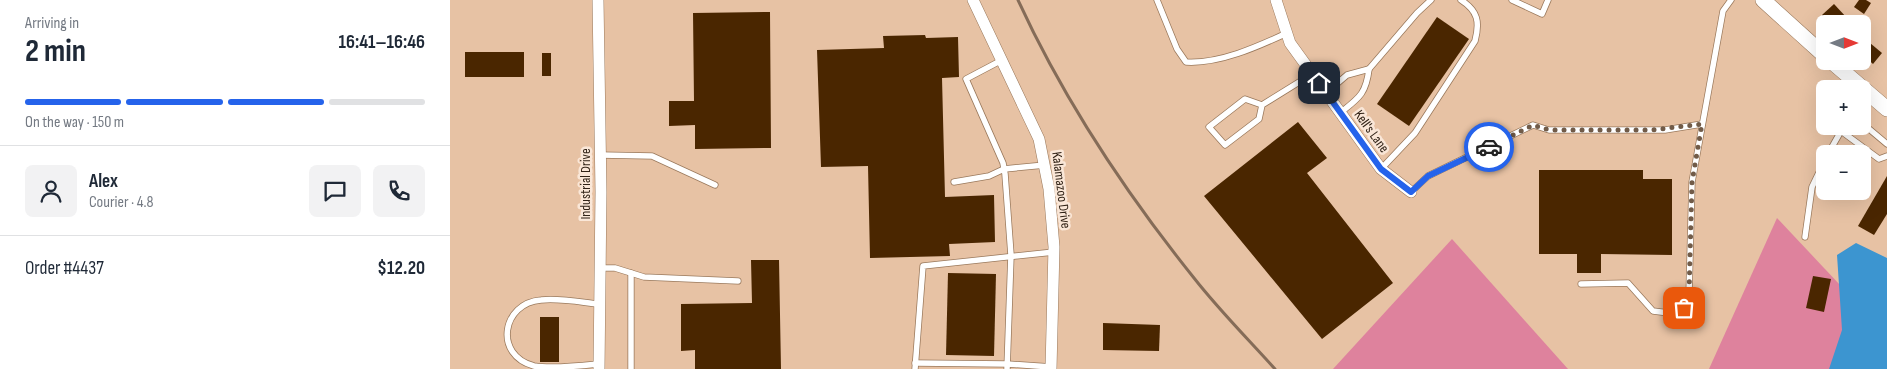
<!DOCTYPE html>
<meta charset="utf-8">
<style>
:root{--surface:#fff;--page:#f2f2f3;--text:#1f2937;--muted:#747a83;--line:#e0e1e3;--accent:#2563eb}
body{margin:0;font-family:"Sofia Sans Condensed",sans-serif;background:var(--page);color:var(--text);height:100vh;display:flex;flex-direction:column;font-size:19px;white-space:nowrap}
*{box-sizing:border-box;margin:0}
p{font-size:16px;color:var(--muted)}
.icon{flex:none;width:28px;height:28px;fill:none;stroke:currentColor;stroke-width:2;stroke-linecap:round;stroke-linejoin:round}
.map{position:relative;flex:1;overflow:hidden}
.drawer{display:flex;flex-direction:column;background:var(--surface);width:450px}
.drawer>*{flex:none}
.needle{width:32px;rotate:90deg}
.buttons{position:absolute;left:1366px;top:15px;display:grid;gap:10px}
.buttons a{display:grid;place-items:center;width:55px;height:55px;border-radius:8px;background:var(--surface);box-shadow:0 5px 20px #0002;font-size:25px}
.pin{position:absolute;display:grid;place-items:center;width:42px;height:42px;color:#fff;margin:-21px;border-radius:10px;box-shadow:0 2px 8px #0006}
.courier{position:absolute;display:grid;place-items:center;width:50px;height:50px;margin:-25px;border:4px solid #2563eb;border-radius:50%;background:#fff;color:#222;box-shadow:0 1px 6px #0007}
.headline em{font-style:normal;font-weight:700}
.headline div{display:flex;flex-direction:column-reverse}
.headline{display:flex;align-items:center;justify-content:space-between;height:85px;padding:0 25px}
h1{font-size:32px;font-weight:700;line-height:38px}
.bar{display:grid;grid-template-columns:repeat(4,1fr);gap:8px 5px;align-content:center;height:60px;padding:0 25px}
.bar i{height:6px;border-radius:4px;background:var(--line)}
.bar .current{background:var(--accent)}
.bar p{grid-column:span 4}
.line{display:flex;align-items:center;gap:12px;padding:0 25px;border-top:1px solid var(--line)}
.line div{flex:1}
.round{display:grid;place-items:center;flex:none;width:52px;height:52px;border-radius:8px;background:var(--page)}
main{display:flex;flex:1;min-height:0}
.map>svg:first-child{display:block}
.green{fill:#de829d}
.water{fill:#3c95d0}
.building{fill:#4a2600}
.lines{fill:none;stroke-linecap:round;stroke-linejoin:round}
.lane-casing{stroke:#9a795c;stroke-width:7}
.street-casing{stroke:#9a795c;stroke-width:12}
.secondary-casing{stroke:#9a795c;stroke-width:16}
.lane{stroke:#fff;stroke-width:5.5}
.street{stroke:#fff;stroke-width:11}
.secondary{stroke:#fff;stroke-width:15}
.rail{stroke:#856c58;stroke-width:3}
.done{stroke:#715b48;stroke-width:5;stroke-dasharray:0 9}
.route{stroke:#2563eb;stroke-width:6}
.labels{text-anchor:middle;stroke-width:5;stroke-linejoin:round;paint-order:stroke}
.street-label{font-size:14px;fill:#312317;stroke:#fae7d8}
</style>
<main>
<section class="drawer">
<div class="headline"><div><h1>2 min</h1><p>Arriving in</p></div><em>16:41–16:46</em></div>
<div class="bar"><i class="current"></i><i class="current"></i><i class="current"></i><i></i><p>On the way · 150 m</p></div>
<div class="line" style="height:90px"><a class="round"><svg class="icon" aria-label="person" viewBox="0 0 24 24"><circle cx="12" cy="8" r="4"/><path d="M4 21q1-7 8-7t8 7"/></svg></a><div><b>Alex</b><p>Courier · 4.8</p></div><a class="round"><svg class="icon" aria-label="chat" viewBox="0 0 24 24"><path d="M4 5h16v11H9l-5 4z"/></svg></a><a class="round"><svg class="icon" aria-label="phone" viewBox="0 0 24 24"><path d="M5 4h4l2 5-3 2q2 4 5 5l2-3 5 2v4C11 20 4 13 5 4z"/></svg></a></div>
<div class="line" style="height:65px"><div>Order #4437</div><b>$12.20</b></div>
</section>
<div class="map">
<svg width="1437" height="369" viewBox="0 0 1437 369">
<rect width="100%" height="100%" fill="#e7c2a4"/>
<g class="green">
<polygon points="1327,218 1422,319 1389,369 1259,369"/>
<polygon points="1002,239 1118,369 883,369"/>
</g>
<polygon class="water" points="1406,243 1437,258 1437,369 1379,369 1392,330 1387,255"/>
<g class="building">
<polygon points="1409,0 1416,0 1421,3 1414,14 1404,7"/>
<polygon points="1384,4 1397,18 1390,24 1380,24 1372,15"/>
<polygon points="320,12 321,148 245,149 245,125 219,126 219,101 244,101 243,13"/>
<polygon points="987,17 1019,39 959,126 927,104"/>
<polygon points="475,35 476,38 508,37 509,77 492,78 495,197 544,195 545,242 499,244 500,256 420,258 418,166 371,167 367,50 434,48 433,36"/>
<polygon points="1420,43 1432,53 1423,64 1412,54"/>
<rect x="15" y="52" width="59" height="25"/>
<rect x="92" y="53" width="9" height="23"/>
<polygon points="848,122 877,158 857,173 943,283 872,339 754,196"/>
<polygon points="1089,170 1193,170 1193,179 1222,179 1222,255 1151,254 1151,273 1127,273 1127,254 1089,254"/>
<polygon points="1437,176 1437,214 1424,235 1408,226"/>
<polygon points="301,260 329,260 331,369 245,369 245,350 231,351 231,304 302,303"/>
<polygon points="498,273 546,274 544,356 496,355"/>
<polygon points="1363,276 1381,279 1374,312 1356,308"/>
<rect x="90" y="317" width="19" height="45"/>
<polygon points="653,323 710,325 709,351 653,350"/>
</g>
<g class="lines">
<defs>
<g id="lane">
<path d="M 707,0 L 727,49 L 736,62 C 769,64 807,47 837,33"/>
<polyline points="1062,0 1092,14 1098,0"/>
<polyline points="552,60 516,79 553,163 555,174 561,255 557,369"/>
<polyline points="919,69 967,13 981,0"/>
<path d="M 876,93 L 897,75 L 919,69 C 916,94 909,98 890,113"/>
<polyline points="812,105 795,99 759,127 775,145 809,119 812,105 862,74"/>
<polyline points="1412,123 1437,144"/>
<polyline points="1389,126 1391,131 1429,159 1437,156"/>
<polyline points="1378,154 1391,131"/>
<polyline points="150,155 202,156 265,185"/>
<path d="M 931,169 L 965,133 L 1025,41 C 1030,22 1028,11 1011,0"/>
<polyline points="504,182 539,176 554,169 595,165"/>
<polyline points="961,192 978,176 1083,125 1099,130 1215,130 1252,124"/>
<polyline points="1355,237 1362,187 1375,160"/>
<polyline points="149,268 165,268 194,277 288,281"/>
<polyline points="181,273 181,369"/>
<polyline points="1131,284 1178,283 1203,311 1219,313 1234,308 1239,294 1242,182 1273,11 1281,0"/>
<path d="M 148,304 C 130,302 109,298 91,300 C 52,303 43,355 84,366 C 103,369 129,366 148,364"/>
<polyline points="465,363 557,364 602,367"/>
<polyline points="465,369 473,266 604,252"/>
</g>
<g id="street">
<polyline points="148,0 151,192 149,369"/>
<polyline points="523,0 589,139 599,189 604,247 601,369"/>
<polyline points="826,0 840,43 931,169 961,192"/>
</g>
<g id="secondary">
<polyline points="1313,0 1375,56"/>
<polyline points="1381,61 1437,109"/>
</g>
</defs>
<use href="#lane" class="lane-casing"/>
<use href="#street" class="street-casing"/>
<use href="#secondary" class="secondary-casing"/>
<use href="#lane" class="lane"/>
<use href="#street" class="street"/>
<use href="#secondary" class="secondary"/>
<path class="rail" d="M 568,0 C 614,100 675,192 744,278 C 769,310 798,339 825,369"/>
</g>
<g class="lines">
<polyline class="done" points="1039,147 1083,125 1099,130 1202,130 1252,124 1242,182 1239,294 1234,308"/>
<polyline class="route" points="869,83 931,169 961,192 978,176 1039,147"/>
</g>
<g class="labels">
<g class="street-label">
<text transform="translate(922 131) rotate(54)" y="5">Kell's Lane</text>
<text transform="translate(135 184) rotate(-90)" y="5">Industrial Drive</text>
<text transform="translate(612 190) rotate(83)" y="5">Kalamazoo Drive</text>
</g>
</g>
</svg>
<div class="buttons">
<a><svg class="needle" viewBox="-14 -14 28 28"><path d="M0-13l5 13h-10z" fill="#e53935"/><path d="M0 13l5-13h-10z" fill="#747a83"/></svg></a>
<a>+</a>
<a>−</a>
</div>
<div class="pin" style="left:1234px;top:308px;background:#ea580c"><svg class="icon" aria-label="bag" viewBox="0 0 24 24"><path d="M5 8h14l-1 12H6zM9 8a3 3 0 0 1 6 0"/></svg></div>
<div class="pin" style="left:869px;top:83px;background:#1f2937"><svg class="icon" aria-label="home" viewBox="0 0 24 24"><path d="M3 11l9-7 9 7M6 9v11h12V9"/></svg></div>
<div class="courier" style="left:1039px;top:147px"><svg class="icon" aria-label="car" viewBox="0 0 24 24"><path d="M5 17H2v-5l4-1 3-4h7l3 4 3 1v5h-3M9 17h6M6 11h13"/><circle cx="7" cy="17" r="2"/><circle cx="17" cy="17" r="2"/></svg></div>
</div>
</main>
